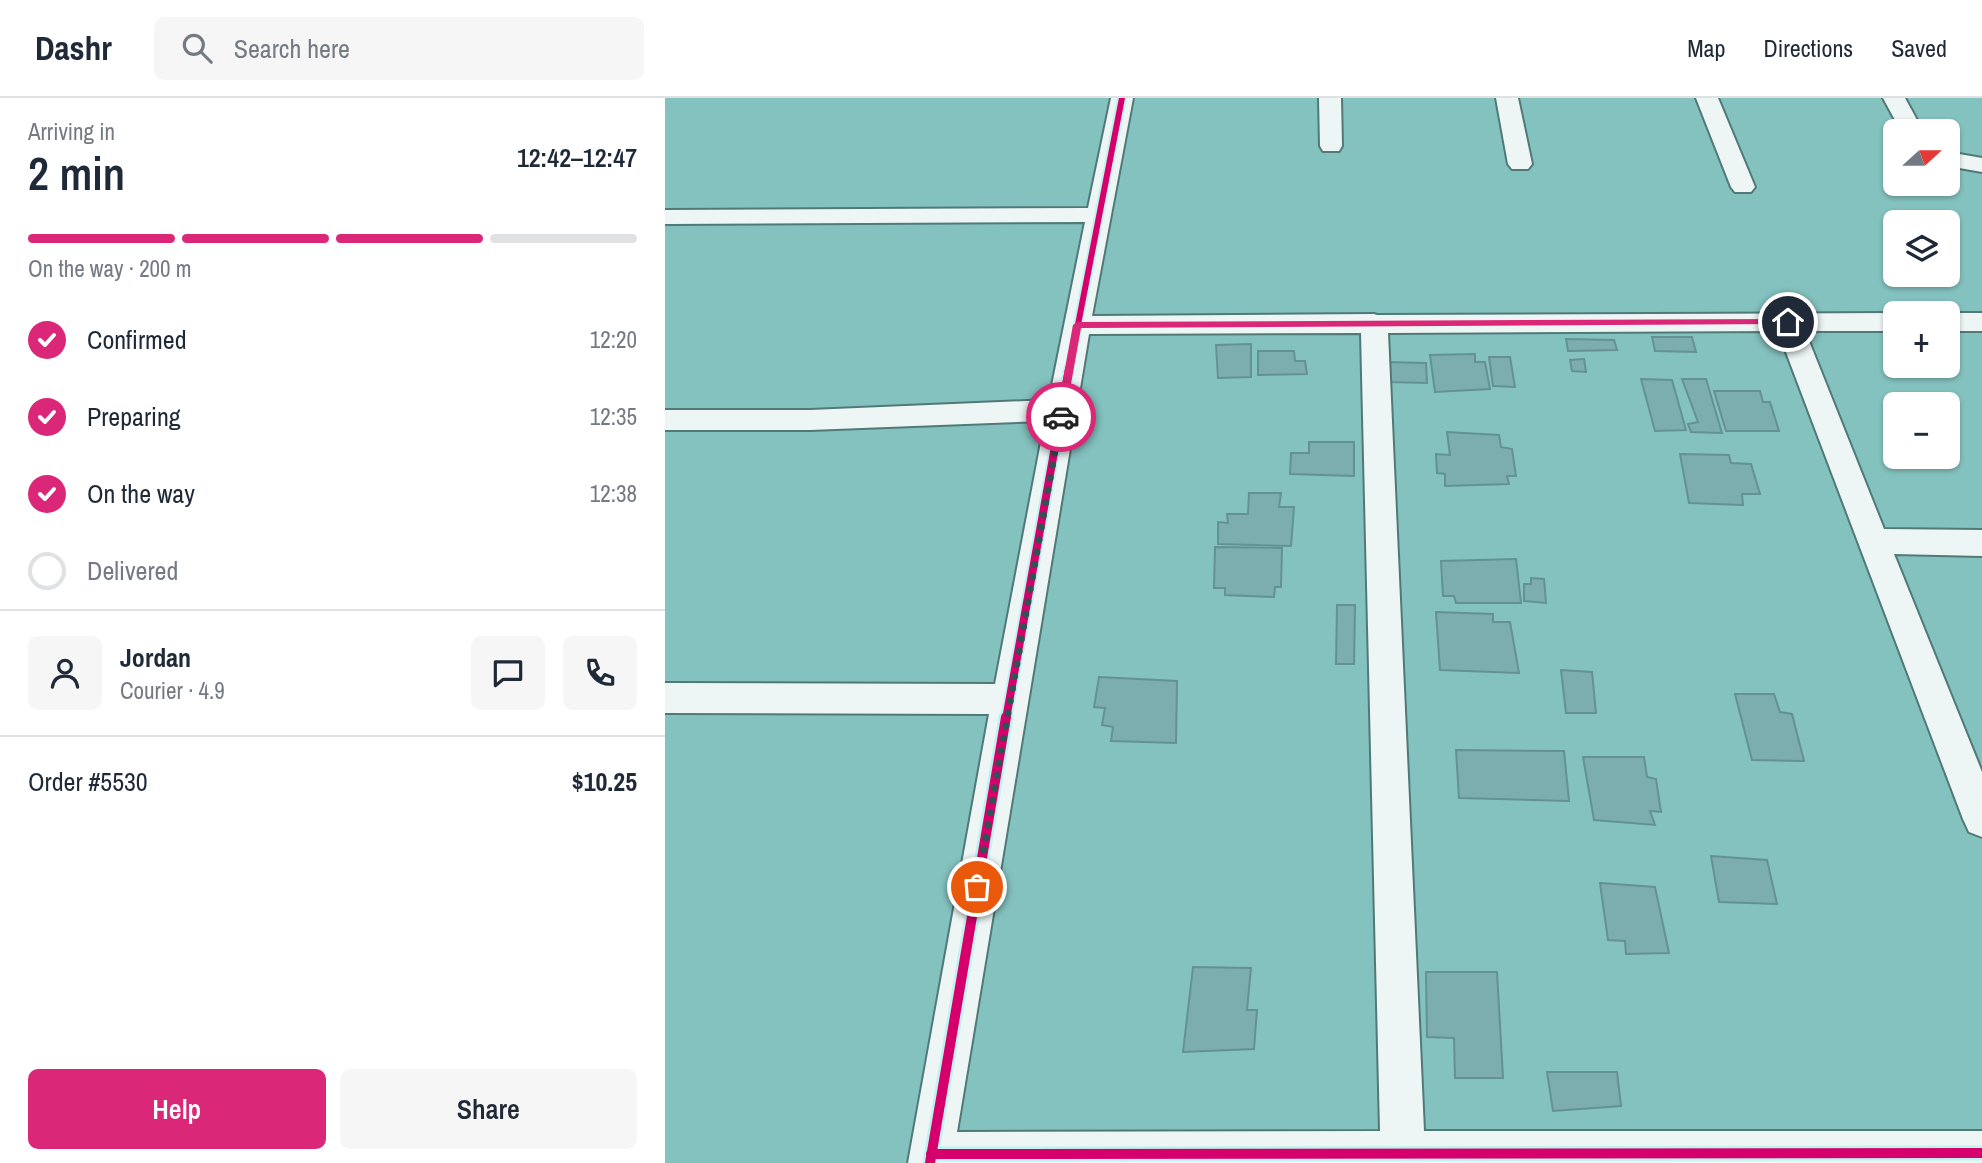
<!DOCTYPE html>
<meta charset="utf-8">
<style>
:root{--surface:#fff;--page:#f6f6f7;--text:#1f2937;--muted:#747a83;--line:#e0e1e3;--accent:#db2777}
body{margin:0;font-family:"Archivo Narrow",sans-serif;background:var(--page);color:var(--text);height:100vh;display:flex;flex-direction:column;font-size:26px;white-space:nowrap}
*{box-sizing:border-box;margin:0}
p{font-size:23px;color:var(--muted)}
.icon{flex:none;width:38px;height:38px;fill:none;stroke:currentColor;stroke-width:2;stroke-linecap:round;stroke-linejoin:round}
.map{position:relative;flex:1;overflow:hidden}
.details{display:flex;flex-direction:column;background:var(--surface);width:665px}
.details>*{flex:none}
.needle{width:46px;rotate:69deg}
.tools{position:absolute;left:1218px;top:21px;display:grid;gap:14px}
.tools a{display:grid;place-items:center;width:77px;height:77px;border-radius:10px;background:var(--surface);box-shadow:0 2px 5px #0004;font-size:35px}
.pin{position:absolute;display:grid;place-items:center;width:60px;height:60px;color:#fff;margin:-30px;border:4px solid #fff;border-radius:50%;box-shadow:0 2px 7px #0007}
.courier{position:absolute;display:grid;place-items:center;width:70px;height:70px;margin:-35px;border:5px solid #db2777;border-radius:50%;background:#fff;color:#222;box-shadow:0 2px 9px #0007}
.head em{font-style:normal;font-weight:600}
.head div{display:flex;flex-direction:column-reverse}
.head{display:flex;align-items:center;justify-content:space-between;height:119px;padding:0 28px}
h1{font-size:46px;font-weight:600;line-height:52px}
.bar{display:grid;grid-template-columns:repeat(4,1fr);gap:10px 7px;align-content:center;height:84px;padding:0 28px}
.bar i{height:9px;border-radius:5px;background:var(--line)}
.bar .selected{background:var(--accent)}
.bar p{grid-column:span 4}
.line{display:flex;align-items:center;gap:18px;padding:0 28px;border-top:2px solid var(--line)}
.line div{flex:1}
.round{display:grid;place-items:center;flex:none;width:74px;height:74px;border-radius:10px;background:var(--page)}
ol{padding:0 28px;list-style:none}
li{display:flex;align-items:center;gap:21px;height:77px}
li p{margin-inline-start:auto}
li .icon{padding:7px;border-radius:50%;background:var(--accent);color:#fff;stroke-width:4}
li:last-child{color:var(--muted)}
li i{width:38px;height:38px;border:4px solid var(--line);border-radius:50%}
.button{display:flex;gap:14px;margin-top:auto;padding:14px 28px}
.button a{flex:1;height:80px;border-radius:10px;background:var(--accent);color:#fff;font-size:28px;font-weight:600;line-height:80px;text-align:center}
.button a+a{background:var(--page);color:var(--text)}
header{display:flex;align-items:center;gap:42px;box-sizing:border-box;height:98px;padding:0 35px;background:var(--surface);border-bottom:2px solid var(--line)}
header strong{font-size:33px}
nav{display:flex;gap:38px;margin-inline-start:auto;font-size:24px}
.search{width:490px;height:63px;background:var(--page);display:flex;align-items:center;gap:18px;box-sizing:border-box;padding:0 24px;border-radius:10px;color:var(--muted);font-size:26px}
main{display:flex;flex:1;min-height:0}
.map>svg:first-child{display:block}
.building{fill:#7caeb0;stroke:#649293;stroke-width:2}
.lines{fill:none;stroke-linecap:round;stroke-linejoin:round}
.street-casing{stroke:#507977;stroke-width:4}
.street{fill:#edf6f5;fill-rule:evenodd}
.cycleway-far2-casing{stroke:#c0f3ef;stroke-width:10}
.cycleway-far1-casing{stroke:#c0f3ef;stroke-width:12}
.cycleway-casing{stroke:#c0f3ef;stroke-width:15}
.cycleway-far2{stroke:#d6006c;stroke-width:6}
.cycleway-far1{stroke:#d6006c;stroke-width:8}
.cycleway{stroke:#d6006c;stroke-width:10}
.route{fill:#db2777}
.done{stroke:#2e5351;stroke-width:7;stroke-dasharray:0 12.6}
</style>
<header>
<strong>Dashr</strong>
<div class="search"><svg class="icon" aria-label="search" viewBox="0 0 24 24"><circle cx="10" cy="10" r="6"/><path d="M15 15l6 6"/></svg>Search here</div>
<nav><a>Map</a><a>Directions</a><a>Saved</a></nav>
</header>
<main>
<section class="details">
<div class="head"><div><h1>2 min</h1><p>Arriving in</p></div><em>12:42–12:47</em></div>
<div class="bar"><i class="selected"></i><i class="selected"></i><i class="selected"></i><i></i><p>On the way · 200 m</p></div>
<ol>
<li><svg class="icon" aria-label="check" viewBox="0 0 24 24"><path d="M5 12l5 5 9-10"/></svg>Confirmed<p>12:20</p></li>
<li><svg class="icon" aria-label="check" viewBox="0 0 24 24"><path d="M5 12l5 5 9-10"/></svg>Preparing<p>12:35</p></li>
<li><svg class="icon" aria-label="check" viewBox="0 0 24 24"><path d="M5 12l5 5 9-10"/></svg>On the way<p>12:38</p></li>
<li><i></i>Delivered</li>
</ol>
<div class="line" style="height:126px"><a class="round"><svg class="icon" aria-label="person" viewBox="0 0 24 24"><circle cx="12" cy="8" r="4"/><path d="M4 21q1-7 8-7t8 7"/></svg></a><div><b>Jordan</b><p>Courier · 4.9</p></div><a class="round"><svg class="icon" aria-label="chat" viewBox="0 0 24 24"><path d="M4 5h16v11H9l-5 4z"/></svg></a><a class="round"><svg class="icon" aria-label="phone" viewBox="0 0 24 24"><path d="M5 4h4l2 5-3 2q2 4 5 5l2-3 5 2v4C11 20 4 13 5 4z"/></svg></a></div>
<div class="line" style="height:91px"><div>Order #5530</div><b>$10.25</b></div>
<div class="button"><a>Help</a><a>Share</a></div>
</section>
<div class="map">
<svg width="1317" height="1065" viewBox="0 0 1317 1065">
<rect width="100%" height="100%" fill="#84c2bf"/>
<g class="building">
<polygon points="987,239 1027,239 1031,254 990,253"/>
<polygon points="901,241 949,242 952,252 903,253"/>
<polygon points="586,246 586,279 553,280 551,247"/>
<polygon points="593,253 629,253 630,263 640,263 642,276 593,277"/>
<polygon points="810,256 810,264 820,264 825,291 770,294 765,257"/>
<polygon points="824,259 845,259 850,289 828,288"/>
<polygon points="919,261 921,274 907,273 905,262"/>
<polygon points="721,264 761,265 762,285 724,284"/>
<polygon points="976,281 1007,282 1021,332 990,333"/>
<polygon points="1017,281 1041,281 1057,335 1026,334 1023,326 1033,324"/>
<polygon points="1049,293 1095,293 1098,304 1105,304 1114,333 1061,333"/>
<polygon points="782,334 834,337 836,349 847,351 851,378 842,378 844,386 780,388 780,376 772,375 771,356 785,357"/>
<polygon points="644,344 689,344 689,378 625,376 626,355 644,355"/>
<polygon points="1015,356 1064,357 1066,365 1086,366 1095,396 1077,396 1078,407 1024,405"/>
<polygon points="584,395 616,395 614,409 629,409 626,448 553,446 553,424 563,425 562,416 583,416"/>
<polygon points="550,449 617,450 616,489 610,489 609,499 560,497 560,490 549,490"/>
<polygon points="851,461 856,505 791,505 789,498 778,498 776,463"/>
<polygon points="866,480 879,481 881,505 859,503 859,486 866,486"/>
<polygon points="672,507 690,507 689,566 671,566"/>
<polygon points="771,514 828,516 828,524 845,524 854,575 775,572"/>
<polygon points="896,572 927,574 931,615 901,615"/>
<polygon points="434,579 512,583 511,645 446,643 448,629 437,627 440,610 429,609"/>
<polygon points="1070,596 1109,596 1115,614 1127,616 1139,663 1087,662"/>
<polygon points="791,652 899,653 904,703 794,700"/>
<polygon points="918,659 979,659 982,679 991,681 996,714 985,713 990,727 929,722"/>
<polygon points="1046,758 1102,762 1112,806 1054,804"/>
<polygon points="935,785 990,789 1004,855 961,856 960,843 943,842"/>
<polygon points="528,869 586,870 582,912 592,912 589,951 518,954"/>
<polygon points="761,874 832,874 838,980 790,980 789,940 762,939"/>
<polygon points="882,974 952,974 956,1008 888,1013"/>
</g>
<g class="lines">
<defs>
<g id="street">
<path d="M 446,0 L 468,0 L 427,218 L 709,216 L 712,217 L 1231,215 L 1230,233 L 1140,233 L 1219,431 L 1317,432 L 1317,458 L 1229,456 L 1317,674 L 1317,739 L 1304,734 L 1298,721 L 1113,233 L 723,235 L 759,1033 L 1317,1033 L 1317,1065 L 243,1065 L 324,616 L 0,615 L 0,585 L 330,586 L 380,323 L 145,332 L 0,332 L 0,312 L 145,312 L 384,302 L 420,124 L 0,126 L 0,112 L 423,110 ZM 696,235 L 715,1033 L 292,1034 L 424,236 Z"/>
<polygon points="654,0 676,0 677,48 674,53 658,53 655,48"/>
<polygon points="831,0 853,0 867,66 863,71 847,71 843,66"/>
<polygon points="1031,0 1053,0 1090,89 1086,94 1070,94 1066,89"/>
<polygon points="1218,0 1240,0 1258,33 1236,33"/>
<polygon points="1283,54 1317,60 1317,74 1283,68"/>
<polygon points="1282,215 1317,215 1317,233 1283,233"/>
</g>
</defs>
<use href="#street" class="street-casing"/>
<use href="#street" class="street"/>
<defs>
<polyline id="cycleway-far2" points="404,273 457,0"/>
<polyline id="cycleway-far1" points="341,621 404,271"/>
<g id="cycleway">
<polyline points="266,1056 1317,1055"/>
<polyline points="265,1065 341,619"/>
</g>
</defs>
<use href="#cycleway-far2" class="cycleway-far2-casing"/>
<use href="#cycleway-far1" class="cycleway-far1-casing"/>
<use href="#cycleway" class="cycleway-casing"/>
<use href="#cycleway-far2" class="cycleway-far2"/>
<use href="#cycleway-far1" class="cycleway-far1"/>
<use href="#cycleway" class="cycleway"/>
</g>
<polygon class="route" points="1123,221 1126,226 416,230 400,319 396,322 391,319 408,227 412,224"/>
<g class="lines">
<polyline class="done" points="312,789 396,319"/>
</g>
</svg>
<div class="tools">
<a><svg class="needle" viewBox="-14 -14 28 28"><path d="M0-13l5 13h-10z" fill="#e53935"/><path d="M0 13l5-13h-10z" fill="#747a83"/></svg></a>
<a><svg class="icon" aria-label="layers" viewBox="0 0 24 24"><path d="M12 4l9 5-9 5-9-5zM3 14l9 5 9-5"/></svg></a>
<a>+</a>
<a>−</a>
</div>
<div class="pin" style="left:312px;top:789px;background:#ea580c"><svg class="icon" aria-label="bag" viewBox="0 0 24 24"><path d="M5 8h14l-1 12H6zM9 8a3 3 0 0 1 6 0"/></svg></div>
<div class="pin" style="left:1123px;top:224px;background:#1f2937"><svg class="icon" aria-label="home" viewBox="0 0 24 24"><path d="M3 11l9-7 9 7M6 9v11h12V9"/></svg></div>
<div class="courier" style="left:396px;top:319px"><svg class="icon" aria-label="car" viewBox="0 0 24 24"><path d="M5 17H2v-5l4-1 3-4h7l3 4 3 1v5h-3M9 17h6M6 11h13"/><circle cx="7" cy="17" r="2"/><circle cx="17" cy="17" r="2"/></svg></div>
</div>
</main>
